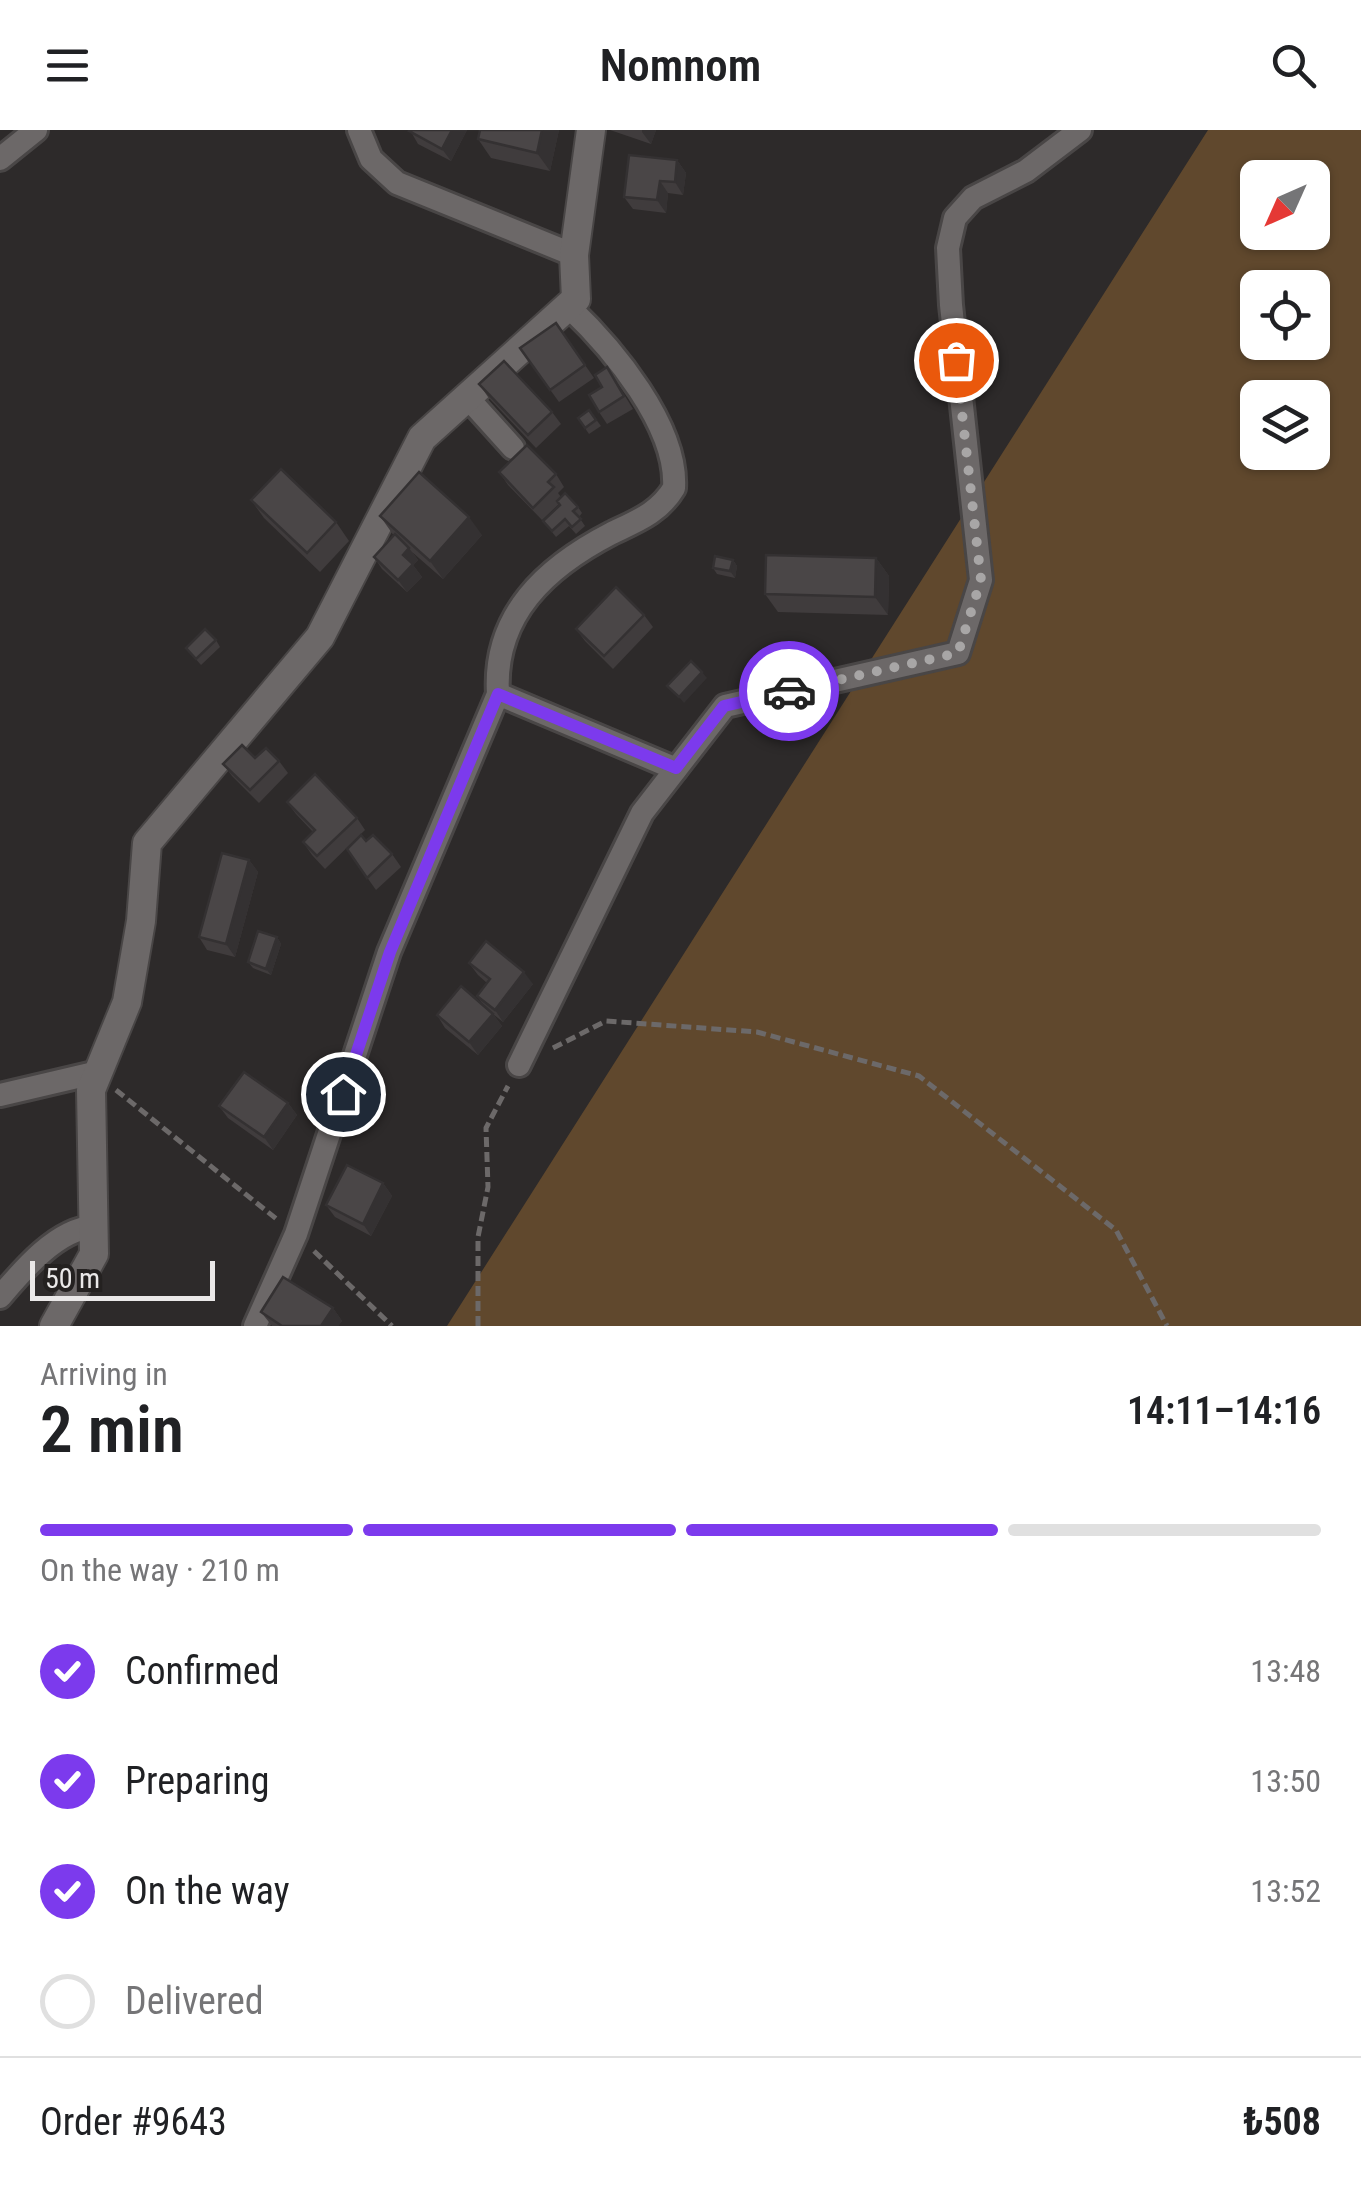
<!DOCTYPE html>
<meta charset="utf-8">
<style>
:root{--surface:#fff;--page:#f6f6f6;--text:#202124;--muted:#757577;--line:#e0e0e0;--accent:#7c3aed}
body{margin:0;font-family:"Roboto Condensed",sans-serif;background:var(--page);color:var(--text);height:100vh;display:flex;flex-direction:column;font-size:38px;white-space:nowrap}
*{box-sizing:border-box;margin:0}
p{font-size:32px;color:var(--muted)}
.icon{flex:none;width:55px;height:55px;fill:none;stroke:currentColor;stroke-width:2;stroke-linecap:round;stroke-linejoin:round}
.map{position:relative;height:1196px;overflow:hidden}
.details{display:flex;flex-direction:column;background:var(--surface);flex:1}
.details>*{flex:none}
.needle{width:65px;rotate:225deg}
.fabs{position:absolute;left:1240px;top:30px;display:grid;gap:20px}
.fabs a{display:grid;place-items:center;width:90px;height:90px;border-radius:15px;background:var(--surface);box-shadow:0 2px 8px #0004;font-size:50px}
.scale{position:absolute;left:30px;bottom:25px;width:185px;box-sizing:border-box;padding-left:10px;border:5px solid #eae8e8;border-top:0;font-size:28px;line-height:35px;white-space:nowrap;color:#eae8e8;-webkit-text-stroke:8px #242120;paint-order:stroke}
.pin{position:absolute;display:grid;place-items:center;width:85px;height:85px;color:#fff;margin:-42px;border:5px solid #fff;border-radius:50%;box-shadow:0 2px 10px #0007}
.courier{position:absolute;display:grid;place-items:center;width:100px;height:100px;margin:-50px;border:8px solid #7c3aed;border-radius:50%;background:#fff;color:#222;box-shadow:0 2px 12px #0007}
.head em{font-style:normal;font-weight:600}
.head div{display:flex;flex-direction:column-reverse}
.head{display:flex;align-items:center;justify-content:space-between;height:170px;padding:0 40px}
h1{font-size:65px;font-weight:600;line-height:75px}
.bar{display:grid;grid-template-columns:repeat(4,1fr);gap:15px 10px;align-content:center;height:120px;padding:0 40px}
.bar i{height:12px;border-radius:8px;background:var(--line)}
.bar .selected{background:var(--accent)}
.bar p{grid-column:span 4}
.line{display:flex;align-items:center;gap:25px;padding:0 40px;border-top:2px solid var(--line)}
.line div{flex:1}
ol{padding:0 40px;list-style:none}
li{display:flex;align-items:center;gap:30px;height:110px}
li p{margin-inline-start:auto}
li .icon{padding:10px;border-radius:50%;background:var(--accent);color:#fff;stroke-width:4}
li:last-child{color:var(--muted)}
li i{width:55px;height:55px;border:5px solid var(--line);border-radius:50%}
header{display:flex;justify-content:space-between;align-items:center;height:130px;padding:0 40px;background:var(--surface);font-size:45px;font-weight:600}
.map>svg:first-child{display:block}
.green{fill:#60482d;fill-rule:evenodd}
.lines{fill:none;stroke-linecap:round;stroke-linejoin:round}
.minor-casing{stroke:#494646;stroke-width:28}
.tertiary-casing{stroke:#494646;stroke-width:32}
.path{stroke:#6c6969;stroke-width:5;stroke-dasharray:10 5;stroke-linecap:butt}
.minor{stroke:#6c6868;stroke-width:22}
.tertiary{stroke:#6c6868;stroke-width:28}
.wall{fill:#403c3d}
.shaded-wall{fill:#343132}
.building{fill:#4a4647;stroke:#343132;stroke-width:2.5}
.done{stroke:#a8a6a6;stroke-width:10;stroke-dasharray:0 18}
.route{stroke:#7c3aed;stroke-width:12}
</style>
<header><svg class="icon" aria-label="menu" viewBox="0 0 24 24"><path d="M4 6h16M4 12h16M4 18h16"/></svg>Nomnom<svg class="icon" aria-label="search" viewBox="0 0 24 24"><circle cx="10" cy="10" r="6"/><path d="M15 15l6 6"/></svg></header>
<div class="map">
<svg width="1361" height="1196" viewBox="0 0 1361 1196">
<rect width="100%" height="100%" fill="#2d2a2a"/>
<path class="green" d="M 1208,0 L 1361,0 L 1361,1196 L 447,1196 ZM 1258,48 L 1312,48 L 1312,102 L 1258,102 ZM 1258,158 L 1312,158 L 1312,212 L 1258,212 ZM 1258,268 L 1312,268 L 1312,322 L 1258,322 Z"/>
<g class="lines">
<defs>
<g id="minor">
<polyline points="359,0 371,29 397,53 574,125"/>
<polyline points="0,29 36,0"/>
<polyline points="467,267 513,318"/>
<polyline points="498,564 676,639"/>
<polyline points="519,935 642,683 725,576 958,523 981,450 951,175 948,118 955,88 973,68 1026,41 1080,0"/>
<polyline points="0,965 94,943"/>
<path d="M 0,1167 C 22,1141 57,1099 93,1097"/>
<path d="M 255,1196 L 296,1104 L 389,822 L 498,564 C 493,485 546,437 612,403 C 637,391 659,383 674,358 C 678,296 612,218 570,178"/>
</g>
<polyline id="tertiary" points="54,1196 94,1124 91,960 127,872 141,791 147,713 320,507 422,308 576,169 574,125 591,0"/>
</defs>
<use href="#minor" class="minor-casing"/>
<use href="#tertiary" class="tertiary-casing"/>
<g class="path">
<polyline points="553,918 606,891 757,902 919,946 1116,1100 1167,1196"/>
<polyline points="116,960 279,1091"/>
<polyline points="314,1121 392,1196"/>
<polyline points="478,1196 478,1107 488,1057 486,998 508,956"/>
</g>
<use href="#minor" class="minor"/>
<use href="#tertiary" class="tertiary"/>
</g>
<g class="wall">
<polygon points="410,0 467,0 451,31 418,14"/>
<polygon points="559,0 550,41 491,28 478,9"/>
<polygon points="610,0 656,0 651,14"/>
<polygon points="677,30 686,43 683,65 668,63 666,83 633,79 624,67"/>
<polygon points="556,193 594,248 559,272 520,218"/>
<polygon points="607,237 633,279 607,294 599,282"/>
<polygon points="479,254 552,282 561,294 536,318 488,267"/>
<polygon points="589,280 601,296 589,304 578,288"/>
<polygon points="499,342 556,344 564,357 558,363 561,367 578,377 582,383 579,387 585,396 576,404 569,396 556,407 543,391 560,375 559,374 542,390 508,355"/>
<polygon points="251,370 336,392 349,411 320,442 264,388"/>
<polygon points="380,386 482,405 443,449 412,422 418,430 413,435 422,447 407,462 382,439 374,427 394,406"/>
<polygon points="876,428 889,446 888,485 778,482 765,464"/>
<polygon points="733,430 737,436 735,448 717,444 713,438"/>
<polygon points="644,485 653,497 613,539 585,511 576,499"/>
<polygon points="216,510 220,517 201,535 186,518"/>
<polygon points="255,628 279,631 288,643 259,673 232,646 223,634"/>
<polygon points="287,672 357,688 365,700 325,739 312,725 303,712 313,702 296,684"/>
<polygon points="347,719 392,724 401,737 376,760"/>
<polygon points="249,730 258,742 235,827 207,820 199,807"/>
<polygon points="277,807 281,814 271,845 253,838 248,832"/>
<polygon points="469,833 533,854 503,892 493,884 502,896 478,925 445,898 437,885 484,876 477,866 487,853 478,845"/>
<polygon points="288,973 297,985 273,1020 228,988 219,976"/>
<polygon points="383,1053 392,1066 371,1106 335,1087 326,1075"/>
<polygon points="333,1178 342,1191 338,1196 272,1196 261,1182"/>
</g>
<g class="shaded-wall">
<polygon points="452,0 467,0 451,31 442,19"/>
<polygon points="542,0 559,0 550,41 537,23"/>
<polygon points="642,0 656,0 651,14 642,2"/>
<polygon points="677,30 686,43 683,65 675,52"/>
<polygon points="660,51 668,63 666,83 657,70"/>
<polygon points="469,387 482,405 443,449 430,431"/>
<polygon points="409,418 418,430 413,435 422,447 407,462 398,450 403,425"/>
<polygon points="876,428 889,446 888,485 875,467"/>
<polygon points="733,430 737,436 735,448 730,441"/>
<polygon points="702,542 707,548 684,573 679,567"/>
<polygon points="249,730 258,742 235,827 226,814"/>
<polygon points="277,807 281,814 271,845 266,839"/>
<polygon points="524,842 533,854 503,892 495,880"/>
<polygon points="493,884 502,896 478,925 469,912"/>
<polygon points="288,973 297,985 273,1020 264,1007"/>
<polygon points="383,1053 392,1066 371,1106 363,1094"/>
<polygon points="333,1178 342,1191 338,1196 321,1196"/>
</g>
<g class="building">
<polygon points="410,0 452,0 442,19 409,1"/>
<polygon points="480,0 542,0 537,23 478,9"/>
<polygon points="629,25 677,30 675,52 660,51 657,70 624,67"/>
<polygon points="556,193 585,235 550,260 520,218"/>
<polygon points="504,231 552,282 528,305 479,254"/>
<polygon points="607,237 624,266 599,282 589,265 602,257 595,245"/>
<polygon points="589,280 596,290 585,298 578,288"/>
<polygon points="527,315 556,344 548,352 554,357 533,378 499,342"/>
<polygon points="281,339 336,392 307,423 251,370"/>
<polygon points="419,342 469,387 430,431 380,386"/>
<polygon points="565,363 578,377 573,381 581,389 572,397 565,389 552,401 543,391 560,375 557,371"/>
<polygon points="395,404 409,418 403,425 413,434 398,450 374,427"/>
<polygon points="766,425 876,428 875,467 765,464"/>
<polygon points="715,426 733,430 730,441 713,438"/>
<polygon points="616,457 644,485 604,526 576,499"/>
<polygon points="205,499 216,510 196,529 186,518"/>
<polygon points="691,531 702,542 679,567 667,556"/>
<polygon points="242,615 255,628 266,618 279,631 250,660 223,634"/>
<polygon points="315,644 357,688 317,726 303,712 315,700 287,672"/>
<polygon points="361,705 366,711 373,705 392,724 367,748 347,719"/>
<polygon points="222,723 249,730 226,814 199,807"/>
<polygon points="258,801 277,807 266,839 248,832"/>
<polygon points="486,811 524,842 495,880 477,866 490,849 469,833"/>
<polygon points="461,856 493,884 469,912 437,885"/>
<polygon points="244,942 288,973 264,1007 219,976"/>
<polygon points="347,1035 383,1053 363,1094 326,1075"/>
<polygon points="283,1147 333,1178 321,1196 282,1196 261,1182"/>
</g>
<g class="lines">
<polyline class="done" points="789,561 958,523 981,450 956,230"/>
<polyline class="route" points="343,964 390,822 498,564 676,638 724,576 789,561"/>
</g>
</svg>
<div class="fabs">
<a><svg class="needle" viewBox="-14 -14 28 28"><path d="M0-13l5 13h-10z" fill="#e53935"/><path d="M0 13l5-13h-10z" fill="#757577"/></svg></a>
<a><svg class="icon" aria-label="locate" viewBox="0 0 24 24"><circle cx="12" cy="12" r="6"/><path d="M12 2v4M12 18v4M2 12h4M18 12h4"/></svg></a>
<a><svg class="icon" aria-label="layers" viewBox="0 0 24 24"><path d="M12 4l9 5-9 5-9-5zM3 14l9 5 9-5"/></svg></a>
</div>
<div class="scale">50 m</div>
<div class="pin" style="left:956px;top:230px;background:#ea580c"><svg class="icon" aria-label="bag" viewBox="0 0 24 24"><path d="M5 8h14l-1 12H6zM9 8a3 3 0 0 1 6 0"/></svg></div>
<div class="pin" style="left:343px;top:964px;background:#1f2937"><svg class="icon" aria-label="home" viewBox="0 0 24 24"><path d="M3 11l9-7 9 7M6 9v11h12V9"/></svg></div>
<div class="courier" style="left:789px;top:561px"><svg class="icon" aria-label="car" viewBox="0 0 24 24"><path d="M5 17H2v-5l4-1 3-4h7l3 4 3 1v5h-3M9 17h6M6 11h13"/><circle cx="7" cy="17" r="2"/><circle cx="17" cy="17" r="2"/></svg></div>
</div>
<section class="details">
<div class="head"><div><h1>2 min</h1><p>Arriving in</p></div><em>14:11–14:16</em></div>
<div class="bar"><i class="selected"></i><i class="selected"></i><i class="selected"></i><i></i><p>On the way · 210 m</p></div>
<ol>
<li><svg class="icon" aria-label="check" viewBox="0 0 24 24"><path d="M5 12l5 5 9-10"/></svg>Confirmed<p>13:48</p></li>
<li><svg class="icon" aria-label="check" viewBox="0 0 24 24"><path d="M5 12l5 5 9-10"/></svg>Preparing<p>13:50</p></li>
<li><svg class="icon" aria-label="check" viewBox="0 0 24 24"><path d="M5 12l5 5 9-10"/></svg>On the way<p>13:52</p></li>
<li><i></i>Delivered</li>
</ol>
<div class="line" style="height:130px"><div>Order #9643</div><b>₺508</b></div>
</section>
